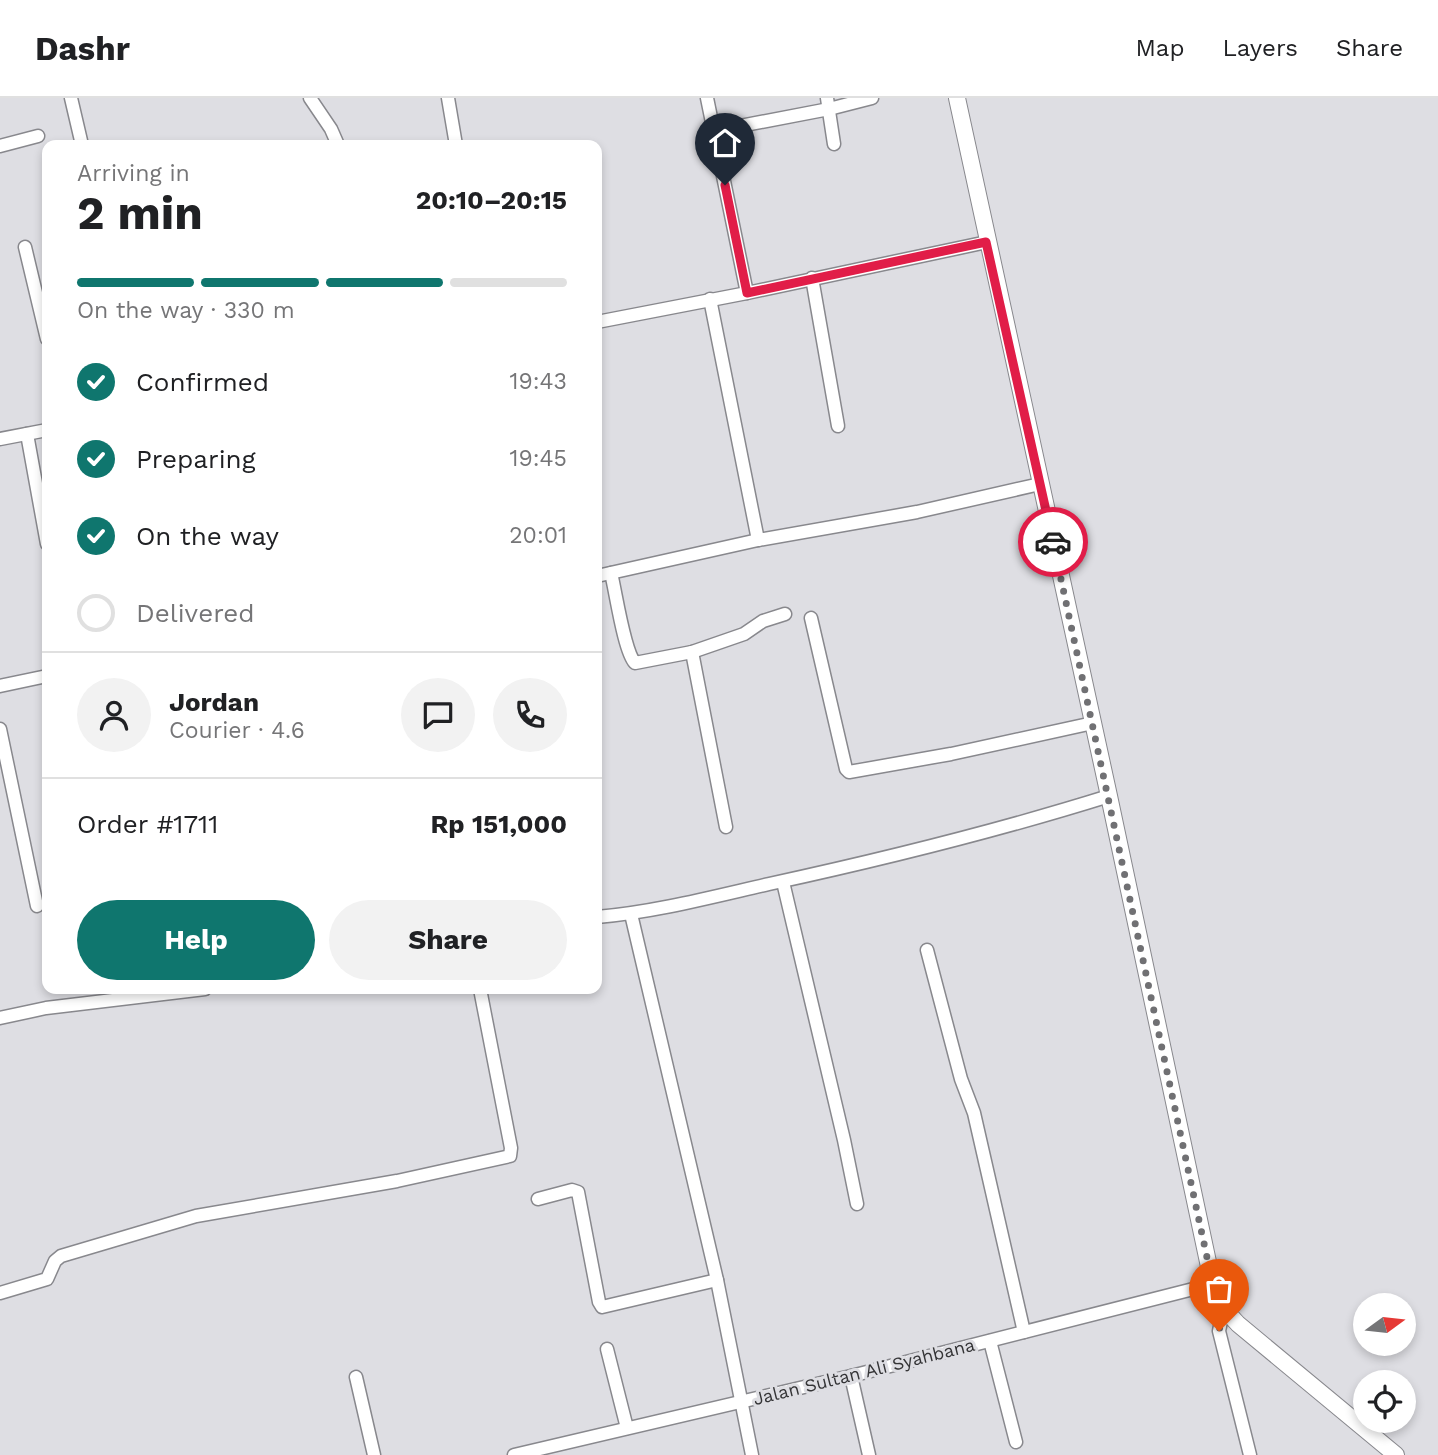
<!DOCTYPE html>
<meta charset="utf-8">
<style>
:root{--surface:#fff;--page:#f2f2f2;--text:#202124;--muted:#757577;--line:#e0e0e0;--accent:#0f766e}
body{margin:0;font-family:"Work Sans",sans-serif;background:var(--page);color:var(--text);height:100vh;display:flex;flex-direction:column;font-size:26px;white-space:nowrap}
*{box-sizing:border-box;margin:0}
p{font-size:23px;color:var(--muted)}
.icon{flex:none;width:38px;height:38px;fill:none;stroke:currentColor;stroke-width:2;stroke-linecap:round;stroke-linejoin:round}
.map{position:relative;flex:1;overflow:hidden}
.panel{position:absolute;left:42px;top:42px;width:560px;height:854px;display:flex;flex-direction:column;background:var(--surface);border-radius:14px;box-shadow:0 4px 10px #0003}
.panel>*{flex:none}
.needle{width:46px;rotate:75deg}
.controls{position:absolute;left:1353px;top:1195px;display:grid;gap:14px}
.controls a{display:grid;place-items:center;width:63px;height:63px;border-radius:50%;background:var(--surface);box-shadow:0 4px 10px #0003;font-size:35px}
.pin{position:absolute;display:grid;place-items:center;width:60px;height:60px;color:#fff;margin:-72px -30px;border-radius:50% 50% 50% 0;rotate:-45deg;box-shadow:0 0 7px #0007}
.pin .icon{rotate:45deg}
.courier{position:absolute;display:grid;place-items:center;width:70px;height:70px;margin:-35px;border:5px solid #e11d48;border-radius:50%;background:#fff;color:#222;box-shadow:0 2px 9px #0007}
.overview em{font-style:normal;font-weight:700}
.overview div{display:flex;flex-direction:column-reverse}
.overview{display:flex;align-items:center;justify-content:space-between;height:119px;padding:0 35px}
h1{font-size:46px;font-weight:700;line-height:52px}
.bar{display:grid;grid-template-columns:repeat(4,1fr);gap:10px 7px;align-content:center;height:84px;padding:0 35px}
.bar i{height:9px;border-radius:5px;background:var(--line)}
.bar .on{background:var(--accent)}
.bar p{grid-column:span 4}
.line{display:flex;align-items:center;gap:18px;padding:0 35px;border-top:2px solid var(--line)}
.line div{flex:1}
.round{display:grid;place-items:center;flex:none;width:74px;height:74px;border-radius:37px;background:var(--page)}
ol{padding:0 35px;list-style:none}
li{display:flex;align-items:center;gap:21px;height:77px}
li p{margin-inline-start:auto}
li .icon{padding:7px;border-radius:50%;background:var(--accent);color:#fff;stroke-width:4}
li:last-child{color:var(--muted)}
li i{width:38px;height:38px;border:4px solid var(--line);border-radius:50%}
.primary-button{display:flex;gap:14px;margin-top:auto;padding:14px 35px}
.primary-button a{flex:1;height:80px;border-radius:42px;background:var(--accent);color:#fff;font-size:28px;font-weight:700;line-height:80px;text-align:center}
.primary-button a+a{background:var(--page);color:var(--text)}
header{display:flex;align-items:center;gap:42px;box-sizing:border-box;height:98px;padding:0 35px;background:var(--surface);border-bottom:2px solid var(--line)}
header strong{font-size:33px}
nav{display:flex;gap:38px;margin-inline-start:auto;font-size:24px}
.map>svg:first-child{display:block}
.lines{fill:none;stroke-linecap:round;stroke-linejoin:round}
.minor-casing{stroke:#88888d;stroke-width:15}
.tertiary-casing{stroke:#88888d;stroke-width:18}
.minor{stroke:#fff;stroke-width:12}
.tertiary{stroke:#fff;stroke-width:16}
.done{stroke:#707073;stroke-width:7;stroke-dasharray:0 12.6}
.route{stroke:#e11d48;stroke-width:9}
.labels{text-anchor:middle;stroke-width:6;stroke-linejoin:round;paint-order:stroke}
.street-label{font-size:18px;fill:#343436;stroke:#dedee3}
</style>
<header>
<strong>Dashr</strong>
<nav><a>Map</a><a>Layers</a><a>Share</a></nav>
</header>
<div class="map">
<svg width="1438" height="1357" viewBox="0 0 1438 1357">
<rect width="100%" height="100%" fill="#dedee3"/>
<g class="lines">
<defs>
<g id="minor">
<polyline points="71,0 82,47"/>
<polyline points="310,0 331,31 338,47"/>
<polyline points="448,0 456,47"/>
<polyline points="707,0 747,195"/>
<polyline points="827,0 834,46"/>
<polyline points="714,33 829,11 872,0"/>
<polyline points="0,48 38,38"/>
<polyline points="25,149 47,241"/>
<polyline points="812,180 838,328"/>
<polyline points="710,201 758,442"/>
<polyline points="597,224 747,195 987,144"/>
<polyline points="27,336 47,446"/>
<polyline points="0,341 47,332"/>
<path d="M 611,475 C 616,495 624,553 635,565 L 692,554 L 744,536 L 763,523 L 785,516"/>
<polyline points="597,478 758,442 917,414 1040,386"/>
<polyline points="811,520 846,671 849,674 951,656 1093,625"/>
<polyline points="692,554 726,729"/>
<polyline points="0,588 47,578"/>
<polyline points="0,631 37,808"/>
<polyline points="783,784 844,1042 857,1106"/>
<polyline points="631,816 717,1182 752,1357"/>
<path d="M 597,819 C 655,814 712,799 769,786 C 884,761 997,733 1109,698"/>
<polyline points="927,852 961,981 974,1015 1024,1234"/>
<polyline points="0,920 46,910 205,891"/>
<polyline points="538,1101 572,1092 578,1094 599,1204 602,1209 717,1182"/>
<polyline points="0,1195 47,1181 55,1163 61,1158 196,1118 397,1083 510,1058 511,1050 480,891"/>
<polyline points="1224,1209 1219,1233 1250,1357"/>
<polyline points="990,1243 1016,1344"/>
<polyline points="607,1251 627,1330"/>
<polyline points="851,1278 869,1357"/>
<polyline points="356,1279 374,1357"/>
<polyline points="514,1357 851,1278 1213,1186"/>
</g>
<polyline id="tertiary" points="957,0 1109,698 1211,1178 1217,1199 1227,1214 1238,1226 1396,1357"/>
</defs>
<use href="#minor" class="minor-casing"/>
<use href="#tertiary" class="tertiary-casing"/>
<use href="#minor" class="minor"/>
<use href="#tertiary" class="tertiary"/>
</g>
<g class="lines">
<polyline class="done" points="1053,444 1211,1178 1217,1199 1224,1209 1219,1233"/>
<polyline class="route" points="725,87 747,195 986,144 1053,444"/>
</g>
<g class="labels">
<g class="street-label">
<text transform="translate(864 1274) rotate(-14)" y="6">Jalan Sultan Ali Syahbana</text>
</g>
</g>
</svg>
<div class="controls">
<a><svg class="needle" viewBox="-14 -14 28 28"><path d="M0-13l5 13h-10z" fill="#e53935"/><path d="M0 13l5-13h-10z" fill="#757577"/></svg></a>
<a><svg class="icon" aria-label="locate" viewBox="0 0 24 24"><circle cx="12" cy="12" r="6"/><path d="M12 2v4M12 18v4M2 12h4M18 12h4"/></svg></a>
</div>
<div class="pin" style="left:1219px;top:1233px;background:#ea580c"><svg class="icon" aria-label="bag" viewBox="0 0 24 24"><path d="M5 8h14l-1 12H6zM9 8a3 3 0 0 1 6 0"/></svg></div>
<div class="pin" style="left:725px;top:87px;background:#1f2937"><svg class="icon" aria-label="home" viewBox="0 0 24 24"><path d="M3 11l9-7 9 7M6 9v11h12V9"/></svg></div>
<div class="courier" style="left:1053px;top:444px"><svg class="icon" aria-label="car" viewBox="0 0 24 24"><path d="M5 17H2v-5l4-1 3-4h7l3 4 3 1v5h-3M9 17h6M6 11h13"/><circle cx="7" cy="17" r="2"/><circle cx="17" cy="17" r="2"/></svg></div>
<section class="panel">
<div class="overview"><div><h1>2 min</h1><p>Arriving in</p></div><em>20:10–20:15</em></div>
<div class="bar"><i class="on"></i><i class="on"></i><i class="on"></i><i></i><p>On the way · 330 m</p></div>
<ol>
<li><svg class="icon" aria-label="check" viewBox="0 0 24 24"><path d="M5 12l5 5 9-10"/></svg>Confirmed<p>19:43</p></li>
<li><svg class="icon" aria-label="check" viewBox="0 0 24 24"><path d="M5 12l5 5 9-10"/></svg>Preparing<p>19:45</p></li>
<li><svg class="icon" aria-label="check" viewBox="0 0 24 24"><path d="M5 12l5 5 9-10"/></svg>On the way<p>20:01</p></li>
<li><i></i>Delivered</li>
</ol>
<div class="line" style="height:126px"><a class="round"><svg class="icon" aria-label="person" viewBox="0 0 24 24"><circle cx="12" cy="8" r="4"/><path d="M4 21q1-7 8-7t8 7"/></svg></a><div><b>Jordan</b><p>Courier · 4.6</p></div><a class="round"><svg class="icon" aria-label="chat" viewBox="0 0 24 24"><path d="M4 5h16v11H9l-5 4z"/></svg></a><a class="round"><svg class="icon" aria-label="phone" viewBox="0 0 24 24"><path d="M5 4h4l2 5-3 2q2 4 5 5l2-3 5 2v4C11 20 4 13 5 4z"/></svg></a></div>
<div class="line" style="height:91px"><div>Order #1711</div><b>Rp 151,000</b></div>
<div class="primary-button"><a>Help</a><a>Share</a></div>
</section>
</div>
